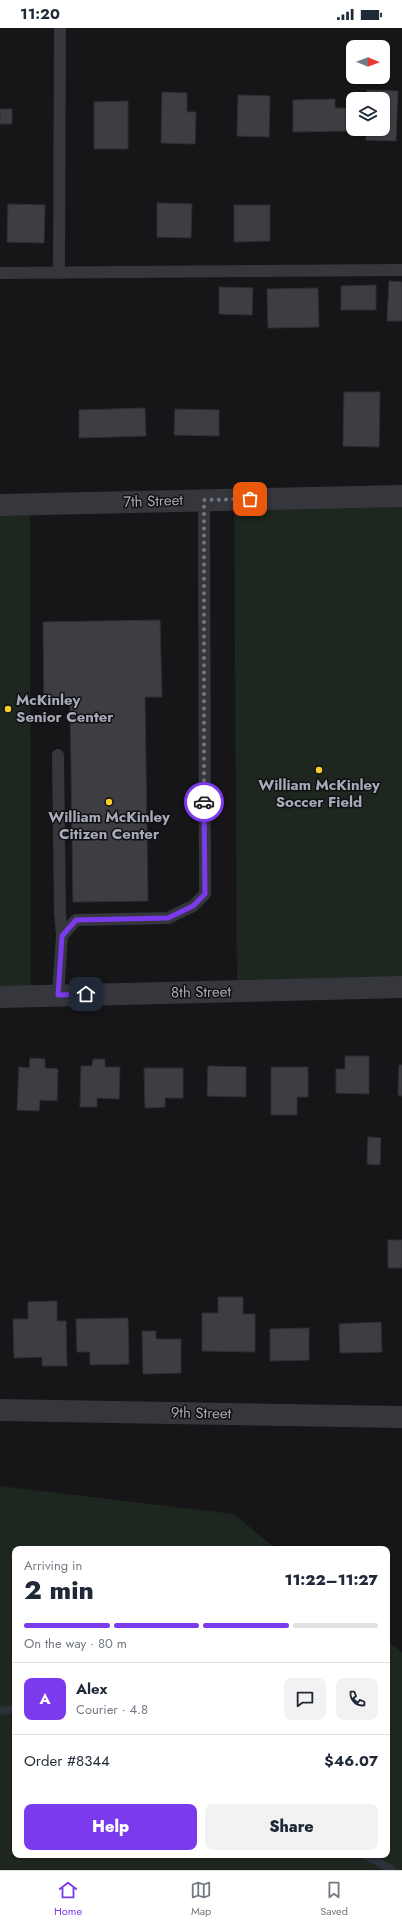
<!DOCTYPE html>
<meta charset="utf-8">
<style>
:root{--surface:#fff;--page:#f2f2f3;--text:#1f2937;--muted:#747a83;--line:#e0e1e3;--accent:#7c3aed}
body{margin:0;font-family:Jost,sans-serif;background:var(--page);color:var(--text);height:100vh;display:flex;flex-direction:column;font-size:15px;white-space:nowrap}
*{box-sizing:border-box;margin:0}
p{font-size:13px;color:var(--muted)}
.icon{flex:none;width:22px;height:22px;fill:none;stroke:currentColor;stroke-width:2;stroke-linecap:round;stroke-linejoin:round}
.map{position:relative;flex:1;overflow:hidden}
.details{position:absolute;left:12px;top:1518px;width:378px;height:312px;display:flex;flex-direction:column;background:var(--surface);border-radius:8px;box-shadow:0 1px 3px #0004}
.details>*{flex:none}
.needle{width:26px;rotate:91deg}
.fabs{position:absolute;left:346px;top:12px;display:grid;gap:8px}
.fabs a{display:grid;place-items:center;width:44px;height:44px;border-radius:8px;background:var(--surface);box-shadow:0 1px 3px #0004;font-size:20px}
.pin{position:absolute;display:grid;place-items:center;width:34px;height:34px;color:#fff;margin:-17px;border-radius:8px;box-shadow:0 2px 6px #0006}
.courier{position:absolute;display:grid;place-items:center;width:40px;height:40px;margin:-20px;border:3px solid #7c3aed;border-radius:50%;background:#fff;color:#222;box-shadow:0 1px 5px #0007}
.summary em{font-style:normal;font-weight:800}
.summary div{display:flex;flex-direction:column-reverse}
.summary{display:flex;align-items:center;justify-content:space-between;height:68px;padding:0 12px}
h1{font-size:26px;font-weight:800;line-height:30px}
.bar{display:grid;grid-template-columns:repeat(4,1fr);gap:6px 4px;align-content:center;height:48px;padding:0 12px}
.bar i{height:5px;border-radius:3px;background:var(--line)}
.bar .selected{background:var(--accent)}
.bar p{grid-column:span 4}
.line{display:flex;align-items:center;gap:10px;padding:0 12px;border-top:1px solid var(--line)}
.line div{flex:1}
.round{display:grid;place-items:center;flex:none;width:42px;height:42px;border-radius:8px;background:var(--page)}
.cta{display:flex;gap:8px;margin-top:auto;padding:8px 12px}
.cta a{flex:1;height:46px;border-radius:8px;background:var(--accent);color:#fff;font-size:16px;font-weight:800;line-height:46px;text-align:center}
.cta a+a{background:var(--page);color:var(--text)}
.status{display:flex;justify-content:space-between;align-items:center;height:28px;padding:0 20px;background:var(--surface);direction:ltr}
.status svg{height:11px;fill:currentColor}
.menu{display:flex;justify-content:space-around;align-items:center;height:56px;border-top:1px solid var(--line);background:var(--surface);font-size:11px;color:var(--muted)}
.menu a{display:grid;justify-items:center;gap:2px}
.menu .selected{color:var(--accent)}
.map>svg:first-child{display:block}
.green{fill:#1d261f}
.lines{fill:none;stroke-linecap:round;stroke-linejoin:round}
.stream{stroke:#2b323c;stroke-width:8}
.building{fill:#3d3d42;stroke:#302f34}
.lane{stroke:#36363d;stroke-width:12}
.street{stroke:#36363d;stroke-width:22}
.done{stroke:#747680;stroke-width:4;stroke-dasharray:0 7.2}
.route{stroke:#7c3aed;stroke-width:5}
.poi-dot{fill:#f7cf2d;stroke:#111012;stroke-width:1.5}
.labels{text-anchor:middle;stroke-width:3;stroke-linejoin:round;paint-order:stroke}
.street-label{font-size:15px;fill:#a7aab8;stroke:#111012}
.poi-label{font-size:15px;font-weight:bold;fill:#a7aab8;stroke:#111012}
</style>
<div class="status"><b>11:20</b><svg viewBox="0 0 49 12"><path d="M0 12V9h3v3zM5 12V6h3v6zM10 12V3h3v9zM15 12V0h3v12zM26 1h20v11H26zM47 4h2v5h-2z"/></svg></div>
<div class="map">
<svg width="402" height="1842" viewBox="0 0 402 1842">
<rect width="100%" height="100%" fill="#161518"/>
<g class="green">
<polygon points="402,468 402,959 237,963 234,471"/>
<polygon points="0,477 30,477 31,968 0,969"/>
<polygon points="0,1458 234,1486 276,1521 15,1521 15,1827 387,1827 387,1612 402,1624 402,1842 0,1842"/>
</g>
<g class="lines">
<g class="stream">
<polyline points="0,1683 15,1681"/>
<polyline points="366,1827 392,1842"/>
</g>
</g>
<g class="building">
<polygon points="367,62 398,63 396,113 366,112 366,101 383,101 383,71 367,71"/>
<polygon points="162,64 187,65 187,84 196,84 195,116 161,115"/>
<polygon points="238,67 270,68 269,109 237,108"/>
<polygon points="335,71 335,80 346,80 346,103 293,104 293,72"/>
<polygon points="128,73 128,121 94,121 94,74"/>
<rect x="0" y="81" width="12" height="15"/>
<polygon points="157,175 192,176 191,210 157,209"/>
<polygon points="8,176 45,177 44,215 7,214"/>
<polygon points="234,177 270,177 270,213 234,214"/>
<polygon points="389,253 402,254 402,293 387,293"/>
<polygon points="376,257 376,282 341,282 341,258"/>
<polygon points="219,259 253,260 252,287 219,286"/>
<polygon points="318,260 319,299 268,300 267,261"/>
<polygon points="344,364 380,364 379,419 343,418"/>
<polygon points="145,380 146,408 79,410 79,382"/>
<polygon points="175,381 219,382 219,408 174,407"/>
<polygon points="160,592 162,669 145,669 148,873 73,874 70,674 44,675 43,594"/>
<polygon points="345,1028 369,1028 369,1066 336,1065 336,1041 345,1041"/>
<polygon points="30,1030 45,1031 45,1040 58,1041 57,1073 40,1072 39,1083 17,1082 19,1039 29,1040"/>
<polygon points="93,1031 105,1031 105,1039 120,1039 119,1071 97,1070 97,1079 80,1079 81,1038 92,1038"/>
<polygon points="399,1037 402,1037 402,1068 398,1067"/>
<polygon points="208,1038 246,1039 246,1069 207,1068"/>
<polygon points="271,1039 308,1039 308,1069 297,1069 297,1087 271,1087"/>
<polygon points="144,1040 183,1040 183,1070 165,1070 165,1079 145,1080"/>
<polygon points="368,1109 381,1110 380,1137 367,1136"/>
<rect x="388" y="1212" width="14" height="28"/>
<polygon points="218,1269 243,1269 243,1286 255,1286 255,1324 202,1323 202,1285 218,1285"/>
<polygon points="57,1273 57,1293 66,1293 67,1338 42,1338 42,1329 14,1330 13,1291 28,1291 28,1274"/>
<polygon points="128,1290 129,1336 90,1337 90,1324 77,1324 76,1291"/>
<polygon points="381,1294 382,1324 340,1325 339,1296"/>
<polygon points="309,1300 309,1332 270,1333 270,1301"/>
<polygon points="142,1303 156,1303 156,1311 181,1311 181,1345 143,1346"/>
</g>
<g class="lines">
<g class="lane">
<polyline points="0,245 402,242"/>
<polyline points="59,245 60,0"/>
<polyline points="58,727 60,885 62,908"/>
<polyline points="58,967 62,908 76,892 168,890 193,878 205,866 204,472"/>
</g>
<g class="street">
<polyline points="0,477 402,468"/>
<polyline points="0,969 402,959"/>
<polyline points="0,1382 402,1389"/>
</g>
</g>
<g class="lines">
<polyline class="done" points="204,774 204,472 250,471"/>
<polyline class="route" points="86,966 58,967 62,908 76,892 168,890 193,878 205,866 204,774"/>
</g>
<g class="poi-dot">
<circle cx="8" cy="681" r="4"/>
<circle cx="319" cy="742" r="4"/>
<circle cx="109" cy="774" r="4"/>
</g>
<g class="labels">
<g class="street-label">
<text transform="translate(153 473) rotate(-2)" y="5">7th Street</text>
<text transform="translate(201 964) rotate(-1)" y="5">8th Street</text>
<text transform="translate(201 1385) rotate(1)" y="5">9th Street</text>
</g>
<g class="poi-label">
<text x="16" y="677" text-anchor="start">McKinley<tspan x="16" dy="17">Senior Center</tspan></text>
<text x="319" y="762">William McKinley<tspan x="319" dy="17">Soccer Field</tspan></text>
<text x="109" y="794">William McKinley<tspan x="109" dy="17">Citizen Center</tspan></text>
</g>
</g>
</svg>
<div class="fabs">
<a><svg class="needle" viewBox="-14 -14 28 28"><path d="M0-13l5 13h-10z" fill="#e53935"/><path d="M0 13l5-13h-10z" fill="#747a83"/></svg></a>
<a><svg class="icon" aria-label="layers" viewBox="0 0 24 24"><path d="M12 4l9 5-9 5-9-5zM3 14l9 5 9-5"/></svg></a>
</div>
<div class="pin" style="left:250px;top:471px;background:#ea580c"><svg class="icon" aria-label="bag" viewBox="0 0 24 24"><path d="M5 8h14l-1 12H6zM9 8a3 3 0 0 1 6 0"/></svg></div>
<div class="pin" style="left:86px;top:966px;background:#1f2937"><svg class="icon" aria-label="home" viewBox="0 0 24 24"><path d="M3 11l9-7 9 7M6 9v11h12V9"/></svg></div>
<div class="courier" style="left:204px;top:774px"><svg class="icon" aria-label="car" viewBox="0 0 24 24"><path d="M5 17H2v-5l4-1 3-4h7l3 4 3 1v5h-3M9 17h6M6 11h13"/><circle cx="7" cy="17" r="2"/><circle cx="17" cy="17" r="2"/></svg></div>
<section class="details">
<div class="summary"><div><h1>2 min</h1><p>Arriving in</p></div><em>11:22–11:27</em></div>
<div class="bar"><i class="selected"></i><i class="selected"></i><i class="selected"></i><i></i><p>On the way · 80 m</p></div>
<div class="line" style="height:72px"><b class="round" style="background:var(--accent);color:#fff">A</b><div><b>Alex</b><p>Courier · 4.8</p></div><a class="round"><svg class="icon" aria-label="chat" viewBox="0 0 24 24"><path d="M4 5h16v11H9l-5 4z"/></svg></a><a class="round"><svg class="icon" aria-label="phone" viewBox="0 0 24 24"><path d="M5 4h4l2 5-3 2q2 4 5 5l2-3 5 2v4C11 20 4 13 5 4z"/></svg></a></div>
<div class="line" style="height:52px"><div>Order #8344</div><b>$46.07</b></div>
<div class="cta"><a>Help</a><a>Share</a></div>
</section>
</div>
<nav class="menu">
<a class="selected"><svg class="icon" aria-label="home" viewBox="0 0 24 24"><path d="M3 11l9-7 9 7M6 9v11h12V9"/></svg>Home</a>
<a><svg class="icon" aria-label="map" viewBox="0 0 24 24"><path d="M3 6l6-2 6 2 6-2v14l-6 2-6-2-6 2zM9 4v14M15 6v14"/></svg>Map</a>
<a><svg class="icon" aria-label="saved" viewBox="0 0 24 24"><path d="M7 4h10v16l-5-4-5 4z"/></svg>Saved</a>
</nav>
